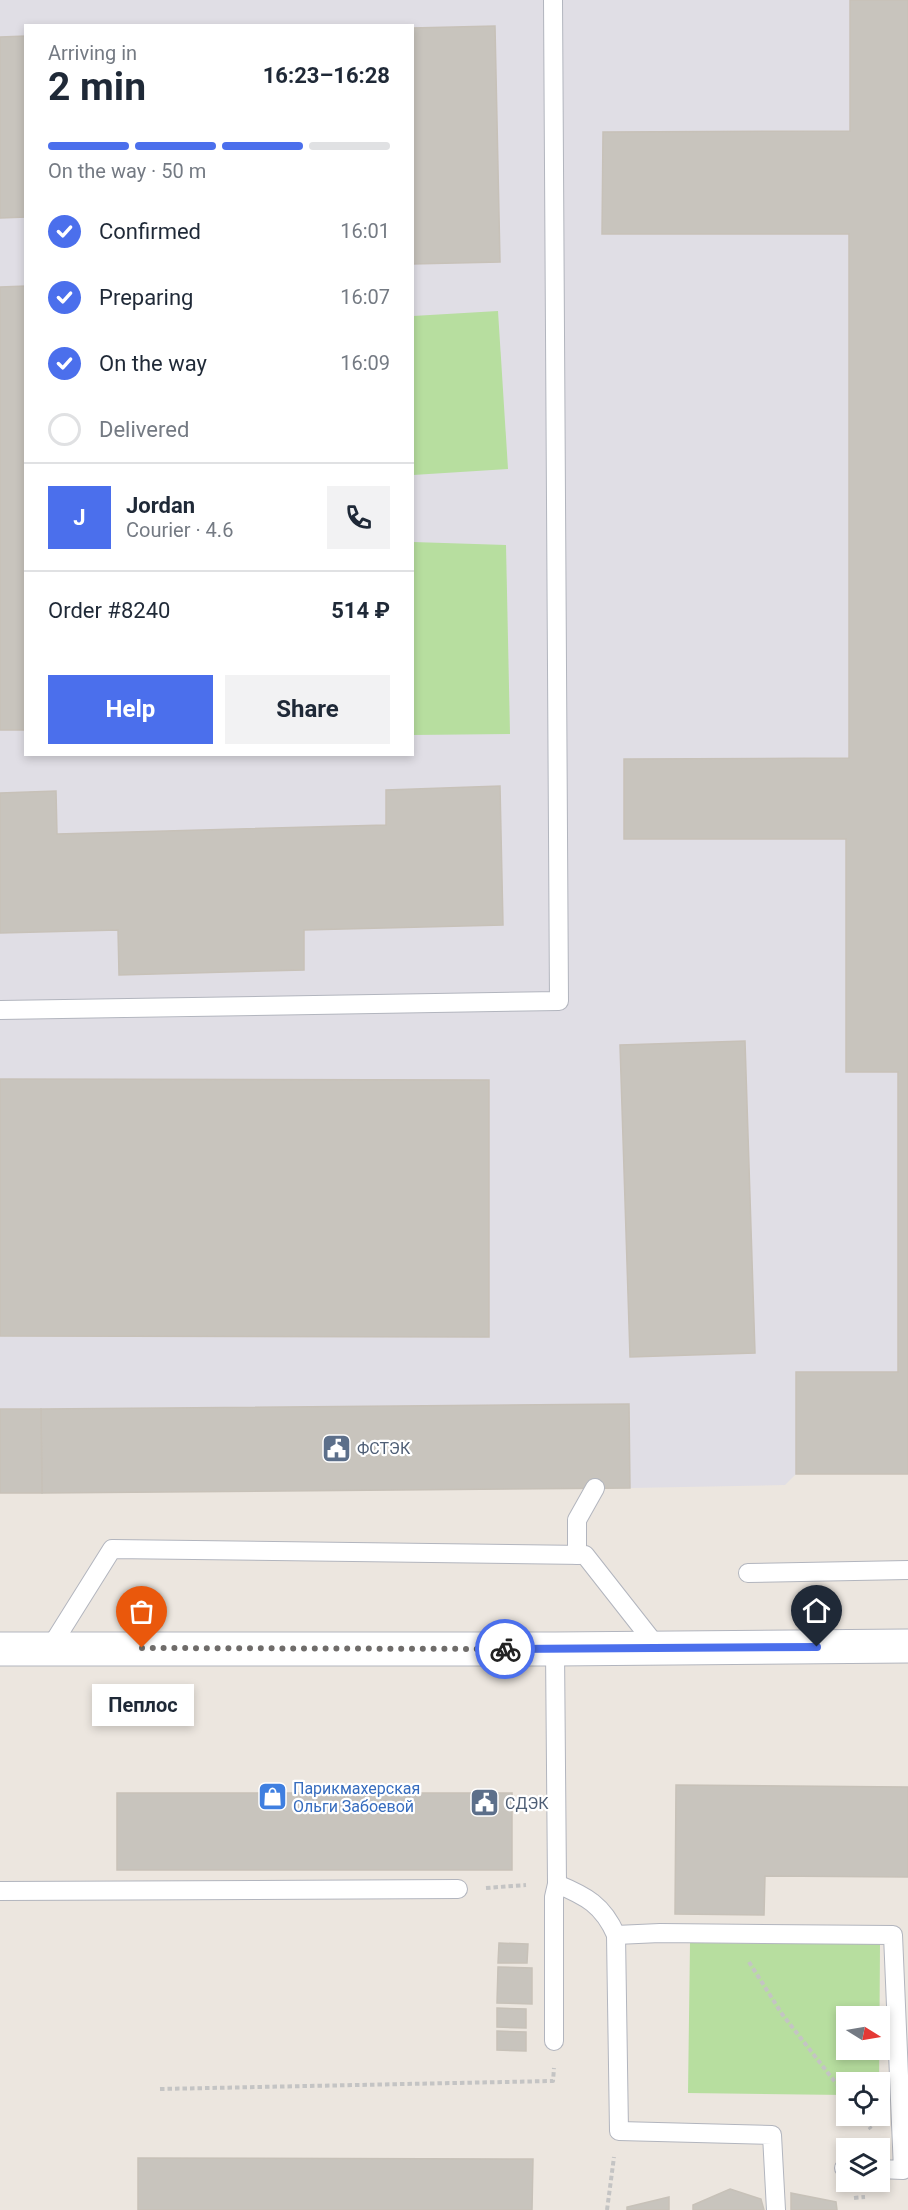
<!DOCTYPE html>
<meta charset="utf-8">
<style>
:root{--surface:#fff;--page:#f2f2f3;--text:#1f2937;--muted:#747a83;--line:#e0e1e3;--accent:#4b6fec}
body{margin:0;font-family:Roboto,sans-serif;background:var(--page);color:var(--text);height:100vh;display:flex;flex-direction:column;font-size:22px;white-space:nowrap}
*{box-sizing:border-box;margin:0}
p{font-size:20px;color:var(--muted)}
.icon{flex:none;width:33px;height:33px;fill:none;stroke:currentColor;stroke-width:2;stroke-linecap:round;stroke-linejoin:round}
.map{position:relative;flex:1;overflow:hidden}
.sheet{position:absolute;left:24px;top:24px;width:390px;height:732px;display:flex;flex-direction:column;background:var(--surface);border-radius:0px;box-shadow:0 3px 9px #0003}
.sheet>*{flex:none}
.needle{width:39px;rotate:101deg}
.tools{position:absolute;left:836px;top:2006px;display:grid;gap:12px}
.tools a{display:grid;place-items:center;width:54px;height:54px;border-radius:0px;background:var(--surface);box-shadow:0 3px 9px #0003;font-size:30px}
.pin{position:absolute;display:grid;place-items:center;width:51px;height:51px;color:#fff;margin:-62px -26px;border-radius:50% 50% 50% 0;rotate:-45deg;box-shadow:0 0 6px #0007}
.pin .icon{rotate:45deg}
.courier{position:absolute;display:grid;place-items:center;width:60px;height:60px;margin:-30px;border:4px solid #4b6fec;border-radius:50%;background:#fff;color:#222;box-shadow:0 2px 8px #0007}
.bubble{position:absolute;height:42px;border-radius:0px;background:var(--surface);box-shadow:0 3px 9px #0003;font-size:20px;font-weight:700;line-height:42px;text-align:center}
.overview em{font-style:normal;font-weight:700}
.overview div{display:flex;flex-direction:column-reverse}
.overview{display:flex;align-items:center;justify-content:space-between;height:102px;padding:0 24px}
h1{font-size:39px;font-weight:700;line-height:45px}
.bar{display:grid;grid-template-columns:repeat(4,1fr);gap:9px 6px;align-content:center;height:72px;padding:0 24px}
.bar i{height:8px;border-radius:4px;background:var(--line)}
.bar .selected{background:var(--accent)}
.bar p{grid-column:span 4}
.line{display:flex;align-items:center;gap:15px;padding:0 24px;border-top:2px solid var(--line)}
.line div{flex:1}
.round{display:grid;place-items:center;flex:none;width:63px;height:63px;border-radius:0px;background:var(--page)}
ol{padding:0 24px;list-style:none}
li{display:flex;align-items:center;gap:18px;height:66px}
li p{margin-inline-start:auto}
li .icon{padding:6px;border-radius:50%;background:var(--accent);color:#fff;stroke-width:4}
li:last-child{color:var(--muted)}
li i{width:33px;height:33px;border:3px solid var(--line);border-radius:50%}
.action{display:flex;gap:12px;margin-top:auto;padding:12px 24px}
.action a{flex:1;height:69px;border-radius:0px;background:var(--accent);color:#fff;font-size:24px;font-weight:700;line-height:69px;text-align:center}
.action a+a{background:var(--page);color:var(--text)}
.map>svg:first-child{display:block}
.industrial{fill:#e0dee5;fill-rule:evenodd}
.green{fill:#b7de9f;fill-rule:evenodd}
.building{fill:#c8c4bd;stroke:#c7c1b8;stroke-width:1.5}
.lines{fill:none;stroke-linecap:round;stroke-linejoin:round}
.service-casing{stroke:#b2b5be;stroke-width:20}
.minor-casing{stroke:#b2b5be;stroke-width:35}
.path{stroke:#c4c4c4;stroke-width:4;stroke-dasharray:4.5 3;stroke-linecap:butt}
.service{stroke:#fff;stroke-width:18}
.minor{stroke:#fff;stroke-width:33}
.done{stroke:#6f6c6a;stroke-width:6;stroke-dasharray:0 10.8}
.route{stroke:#4b6fec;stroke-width:8}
.labels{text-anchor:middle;stroke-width:4.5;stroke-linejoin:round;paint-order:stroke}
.service-label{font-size:16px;fill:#4e5e75;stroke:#fff;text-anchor:start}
.shop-label{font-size:16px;fill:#366cbe;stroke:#fff;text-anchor:start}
</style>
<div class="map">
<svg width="908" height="2210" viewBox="0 0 908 2210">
<rect width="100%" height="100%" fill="#ece6df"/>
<path class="industrial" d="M 0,0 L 908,0 L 908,1474 L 796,1474 L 785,1485 L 630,1488 L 629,1404 L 0,1409 ZM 26,26 L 412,26 L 412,754 L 26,754 Z"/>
<g class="green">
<polygon points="498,311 508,469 413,475 413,316"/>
<polygon points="413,542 506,545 510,734 413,735"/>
<path d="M 690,1943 L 880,1944 L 879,2095 L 879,2082 L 846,2082 L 846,2095 L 688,2093 ZM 846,2016 L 879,2016 L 879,2049 L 846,2049 Z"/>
</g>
<g class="building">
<polygon points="850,0 908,0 908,1474 796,1474 796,1372 898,1372 898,1072 846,1072 846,839 624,839 624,759 849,758 849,234 602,234 603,132 850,131"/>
<polygon points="495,26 500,262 412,264 412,28"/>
<polygon points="26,36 26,217 0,218 0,37"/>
<polygon points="26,286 26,730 0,730 0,287"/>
<polygon points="500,786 503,925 304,930 304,970 119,975 118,930 0,933 0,793 56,791 57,834 386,825 386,790"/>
<polygon points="745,1041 755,1353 630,1357 620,1045"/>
<polygon points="0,1079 489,1080 489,1337 0,1336"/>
<polygon points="629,1404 630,1488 42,1493 41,1409"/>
<polygon points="0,1409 41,1409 42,1493 0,1493"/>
<polygon points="676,1785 908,1787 908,1877 765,1876 764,1915 675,1914"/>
<rect x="117" y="1793" width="395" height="77"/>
<polygon points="499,1943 528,1944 527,1963 498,1963"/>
<polygon points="498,1967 532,1968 532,2004 497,2003"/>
<polygon points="497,2008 526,2009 526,2028 497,2027"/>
<polygon points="497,2031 526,2032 526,2051 497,2050"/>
<polygon points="138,2158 533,2159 532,2210 138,2210"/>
<polygon points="730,2189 761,2199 764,2210 693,2210 693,2205"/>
<polygon points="791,2193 836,2202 837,2210 791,2210"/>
<polygon points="669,2197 669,2210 627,2210 627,2207"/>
</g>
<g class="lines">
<defs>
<g id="service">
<polyline points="0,1010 559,1001 553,0"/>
<polyline points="577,1555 577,1520 595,1488"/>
<polyline points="748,1573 908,1570"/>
<polyline points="50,1648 112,1549 585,1555 658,1648"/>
<path d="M 555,1649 L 557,1884 C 586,1896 603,1905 616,1935 L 619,2131 L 772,2135 L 776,2210"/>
<polyline points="0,1891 458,1889"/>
<polyline points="616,1935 660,1933 893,1935 903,2170 879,2169"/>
<polyline points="554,2041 554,1897 557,1884"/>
<polyline points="844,2168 846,2168"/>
</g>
<polyline id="minor" points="0,1649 555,1649 908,1646"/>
</defs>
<use href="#service" class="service-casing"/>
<use href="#minor" class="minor-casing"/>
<g class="path">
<polyline points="486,1888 526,1885"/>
<polyline points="749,1962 782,2014 846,2096"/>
<polyline points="160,2089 553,2081 554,2068"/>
<polyline points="860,2115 871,2129"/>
<polyline points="854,2198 865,2197"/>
<polyline points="607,2210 614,2157"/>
</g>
<use href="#service" class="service"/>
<use href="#minor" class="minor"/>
</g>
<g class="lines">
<polyline class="done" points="142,1648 505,1649"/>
<polyline class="route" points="505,1649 817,1647"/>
</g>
<defs>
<symbol id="civic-square" viewBox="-11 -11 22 22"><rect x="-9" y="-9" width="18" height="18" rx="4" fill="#5c6f8a" stroke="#fff"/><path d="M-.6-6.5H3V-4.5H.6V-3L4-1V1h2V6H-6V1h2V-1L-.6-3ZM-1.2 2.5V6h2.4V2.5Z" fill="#fff"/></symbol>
<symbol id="shop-square" viewBox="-11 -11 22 22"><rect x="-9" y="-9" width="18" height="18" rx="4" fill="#3f7fe0" stroke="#fff"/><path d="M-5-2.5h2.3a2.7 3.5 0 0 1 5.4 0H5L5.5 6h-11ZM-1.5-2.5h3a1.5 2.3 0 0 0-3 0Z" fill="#fff"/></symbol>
</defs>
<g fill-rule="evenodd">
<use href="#civic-square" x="320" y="1432" width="33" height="33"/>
<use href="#shop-square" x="256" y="1780" width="33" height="33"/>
<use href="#civic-square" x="468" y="1786" width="33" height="33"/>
</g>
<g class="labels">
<g class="service-label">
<text x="357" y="1454">ФСТЭК</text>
<text x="505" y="1809">СДЭК</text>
</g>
<g class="shop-label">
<text x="293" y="1794">Парикмахерская<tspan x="293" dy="18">Ольги Забоевой</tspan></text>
</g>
</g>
</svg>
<div class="tools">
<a><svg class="needle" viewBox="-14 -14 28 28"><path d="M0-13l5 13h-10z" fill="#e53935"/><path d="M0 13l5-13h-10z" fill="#747a83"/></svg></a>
<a><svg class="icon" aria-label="locate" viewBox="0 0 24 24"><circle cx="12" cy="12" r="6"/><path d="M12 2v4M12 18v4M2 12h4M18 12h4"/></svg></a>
<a><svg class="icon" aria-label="layers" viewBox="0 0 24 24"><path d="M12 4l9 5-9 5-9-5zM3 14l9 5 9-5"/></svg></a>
</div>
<div class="pin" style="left:142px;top:1648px;background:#ea580c"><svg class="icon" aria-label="bag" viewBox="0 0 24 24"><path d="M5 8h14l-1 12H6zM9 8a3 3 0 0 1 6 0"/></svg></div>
<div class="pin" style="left:817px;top:1647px;background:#1f2937"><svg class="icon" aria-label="home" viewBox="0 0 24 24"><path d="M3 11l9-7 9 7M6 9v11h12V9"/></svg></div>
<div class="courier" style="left:505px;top:1649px"><svg class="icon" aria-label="bike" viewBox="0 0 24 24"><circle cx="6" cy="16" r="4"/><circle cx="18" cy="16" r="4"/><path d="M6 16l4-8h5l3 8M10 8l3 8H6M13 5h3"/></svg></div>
<div class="bubble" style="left:92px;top:1684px;width:102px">Пеплос</div>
<section class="sheet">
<div class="overview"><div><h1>2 min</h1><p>Arriving in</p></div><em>16:23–16:28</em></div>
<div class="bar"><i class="selected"></i><i class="selected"></i><i class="selected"></i><i></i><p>On the way · 50 m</p></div>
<ol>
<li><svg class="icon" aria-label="check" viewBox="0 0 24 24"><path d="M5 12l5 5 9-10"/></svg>Confirmed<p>16:01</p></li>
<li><svg class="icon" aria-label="check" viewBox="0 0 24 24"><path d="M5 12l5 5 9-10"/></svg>Preparing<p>16:07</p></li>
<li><svg class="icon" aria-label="check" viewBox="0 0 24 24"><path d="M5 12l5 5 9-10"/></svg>On the way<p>16:09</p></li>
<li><i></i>Delivered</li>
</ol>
<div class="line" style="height:108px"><b class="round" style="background:var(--accent);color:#fff">J</b><div><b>Jordan</b><p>Courier · 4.6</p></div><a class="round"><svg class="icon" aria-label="phone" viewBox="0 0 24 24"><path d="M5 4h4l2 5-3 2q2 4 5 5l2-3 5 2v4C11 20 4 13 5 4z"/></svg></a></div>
<div class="line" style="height:78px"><div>Order #8240</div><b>514 ₽</b></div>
<div class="action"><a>Help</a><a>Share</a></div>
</section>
</div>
